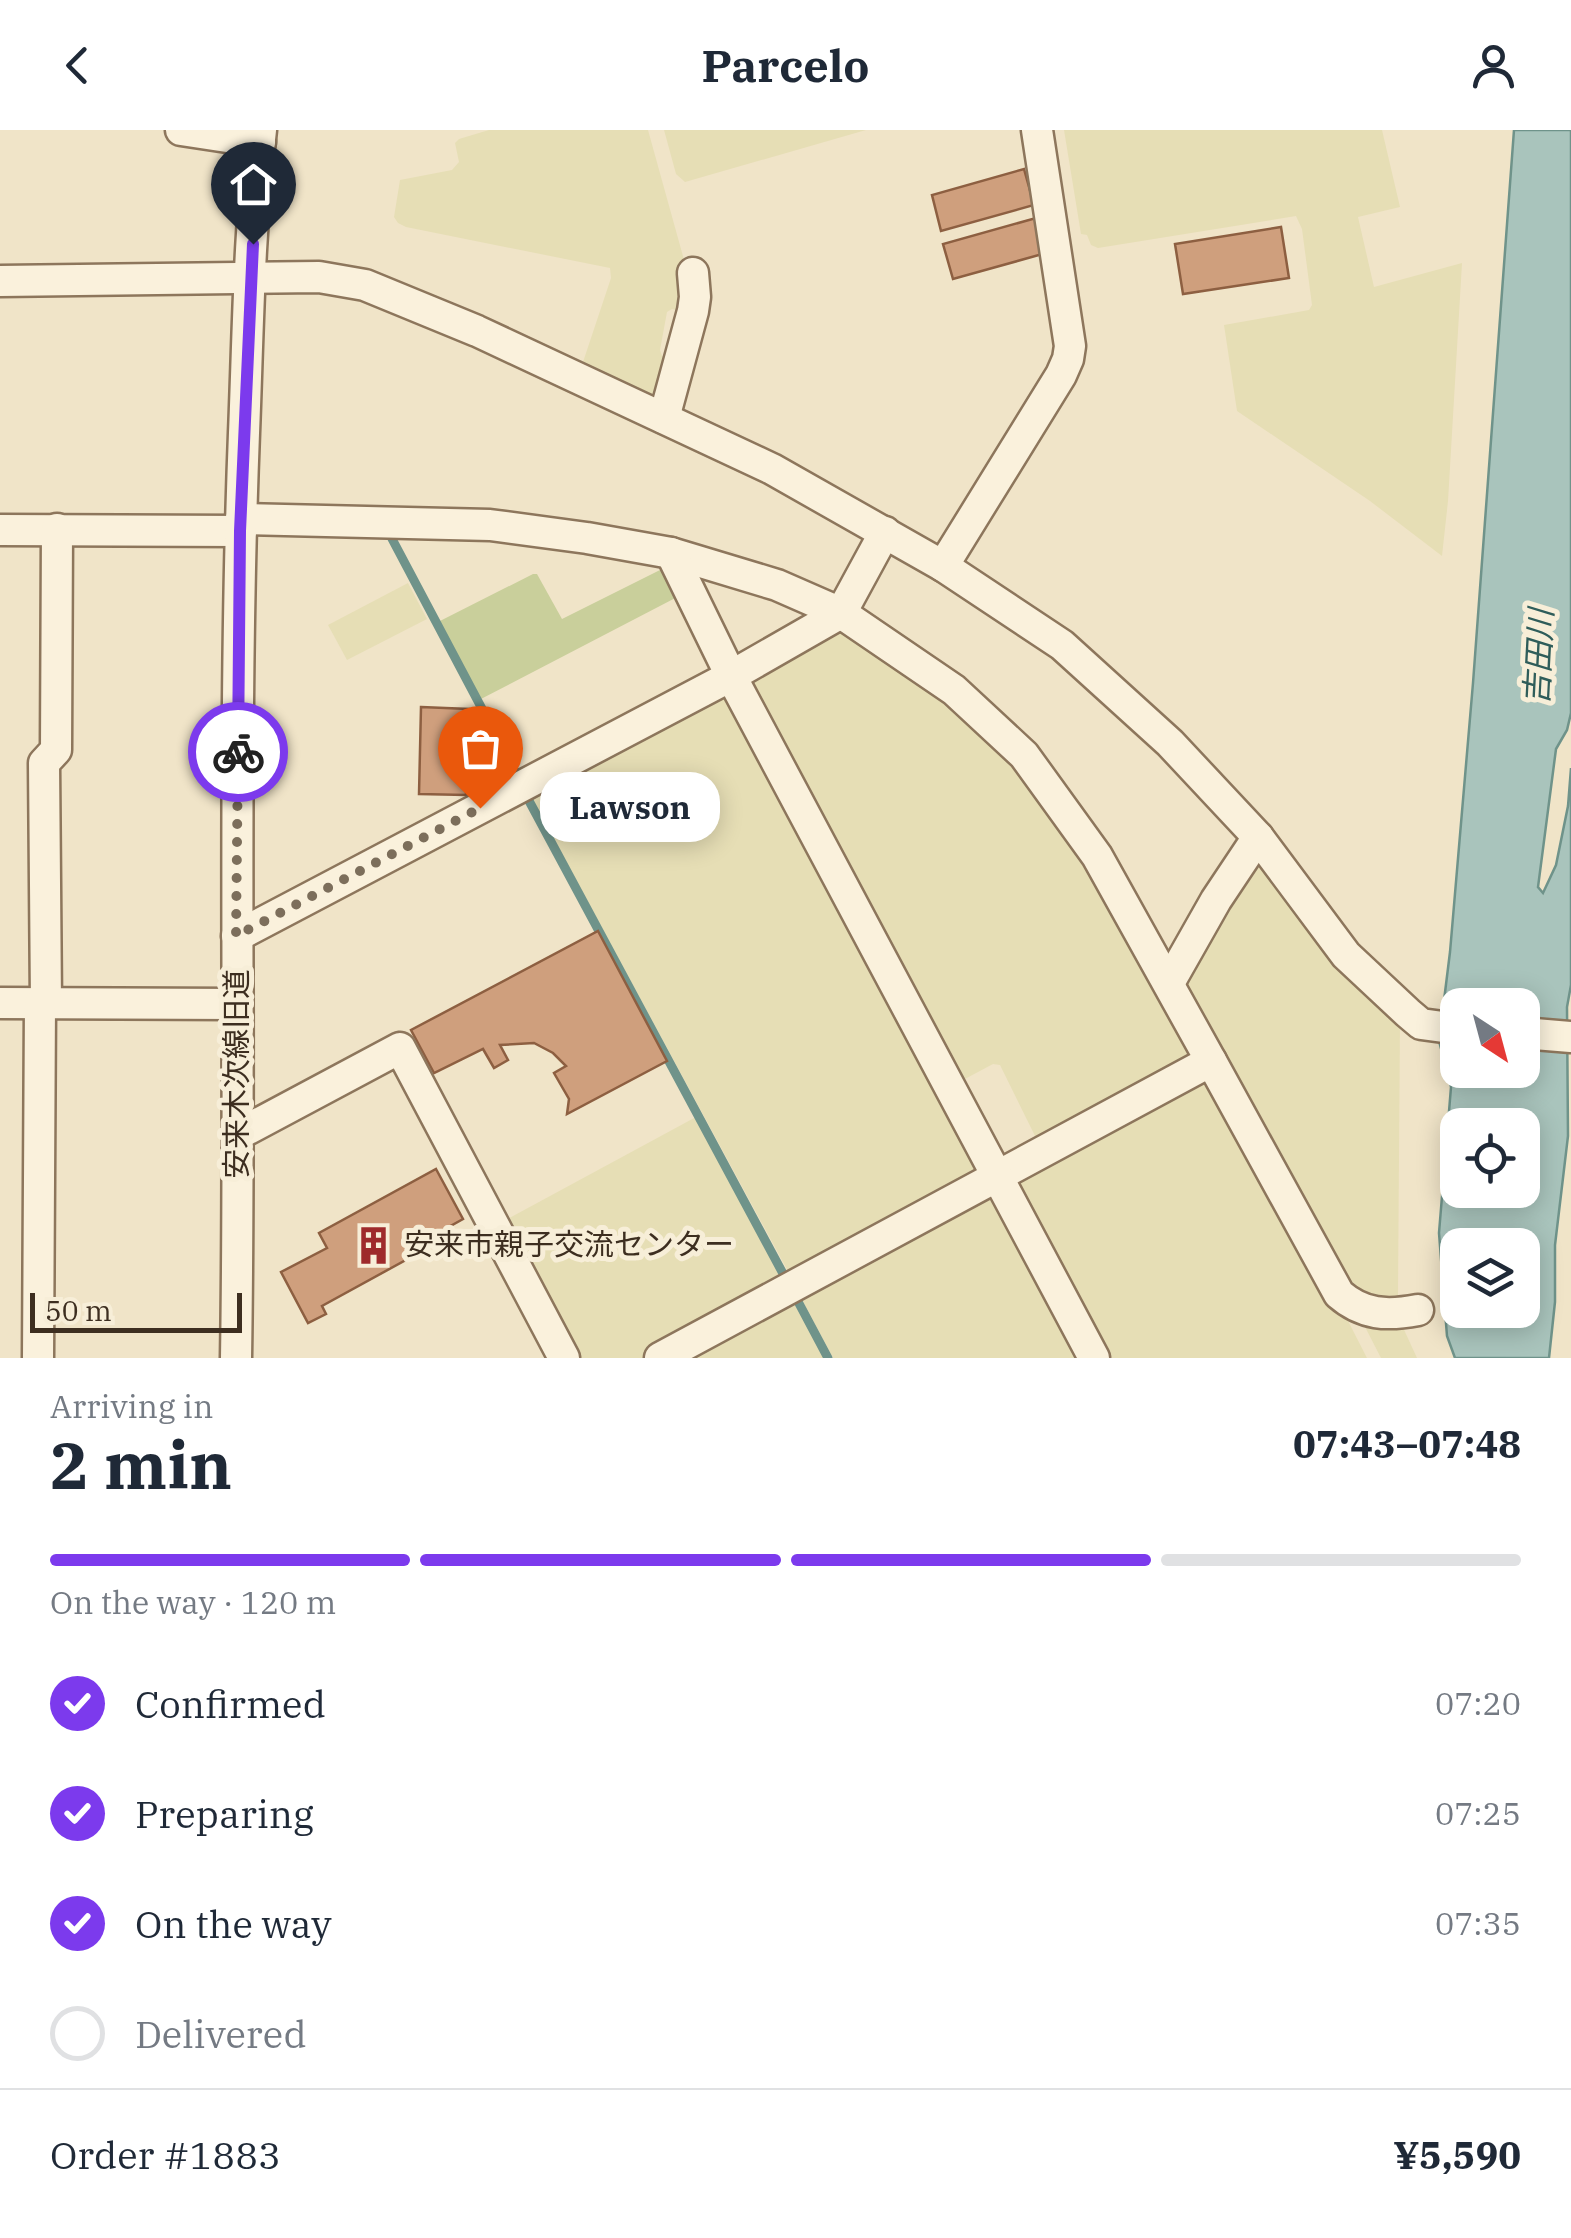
<!DOCTYPE html>
<meta charset="utf-8">
<style>
:root{--surface:#fff;--page:#f2f2f3;--text:#1f2937;--muted:#747a83;--line:#e0e1e3;--accent:#7c3aed}
body{margin:0;font-family:"IBM Plex Serif","Noto Sans JP",serif;background:var(--page);color:var(--text);height:100vh;display:flex;flex-direction:column;font-size:38px;white-space:nowrap}
*{box-sizing:border-box;margin:0}
p{font-size:32px;color:var(--muted)}
.icon{flex:none;width:55px;height:55px;fill:none;stroke:currentColor;stroke-width:2;stroke-linecap:round;stroke-linejoin:round}
.map{position:relative;height:1228px;overflow:hidden}
.panel{display:flex;flex-direction:column;background:var(--surface);flex:1}
.panel>*{flex:none}
.needle{width:65px;rotate:144deg}
.buttons{position:absolute;left:1440px;top:858px;display:grid;gap:20px}
.buttons a{display:grid;place-items:center;width:100px;height:100px;border-radius:20px;background:var(--surface);box-shadow:0 5px 25px #0003;font-size:50px}
.scale{position:absolute;left:30px;bottom:25px;width:212px;box-sizing:border-box;padding-left:10px;border:5px solid #3d2e20;border-top:0;font-size:28px;line-height:35px;white-space:nowrap;color:#3d2e20;-webkit-text-stroke:8px #f7eed8;paint-order:stroke}
.pin{position:absolute;display:grid;place-items:center;width:85px;height:85px;color:#fff;margin:-102px -42px;border-radius:50% 50% 50% 0;rotate:-45deg;box-shadow:0 0 10px #0007}
.pin .icon{rotate:45deg}
.courier{position:absolute;display:grid;place-items:center;width:100px;height:100px;margin:-50px;border:8px solid #7c3aed;border-radius:50%;background:#fff;color:#222;box-shadow:0 2px 12px #0007}
.bubble{position:absolute;height:70px;border-radius:30px;background:var(--surface);box-shadow:0 5px 25px #0003;font-size:32px;font-weight:800;line-height:70px;text-align:center}
.overview em{font-style:normal;font-weight:800}
.overview div{display:flex;flex-direction:column-reverse}
.overview{display:flex;align-items:center;justify-content:space-between;height:170px;padding:0 50px}
h1{font-size:65px;font-weight:800;line-height:75px}
.bar{display:grid;grid-template-columns:repeat(4,1fr);gap:15px 10px;align-content:center;height:120px;padding:0 50px}
.bar i{height:12px;border-radius:8px;background:var(--line)}
.bar .selected{background:var(--accent)}
.bar p{grid-column:span 4}
.line{display:flex;align-items:center;gap:25px;padding:0 50px;border-top:2px solid var(--line)}
.line div{flex:1}
ol{padding:0 50px;list-style:none}
li{display:flex;align-items:center;gap:30px;height:110px}
li p{margin-inline-start:auto}
li .icon{padding:10px;border-radius:50%;background:var(--accent);color:#fff;stroke-width:4}
li:last-child{color:var(--muted)}
li i{width:55px;height:55px;border:5px solid var(--line);border-radius:50%}
header{display:flex;justify-content:space-between;align-items:center;height:130px;padding:0 50px;background:var(--surface);font-size:45px;font-weight:800}
.map>svg:first-child{display:block}
.farmland{fill:#e6deb5}
.green{fill:#c9cf9b}
.water{fill:#a9c4bc;stroke:#6f938a;stroke-width:2.5;fill-rule:evenodd}
.lines{fill:none;stroke-linecap:round;stroke-linejoin:round}
.stream{stroke:#6f938a;stroke-width:9}
.building{fill:#cf9f7d;stroke:#8d5f41;stroke-width:2.5}
.minor-casing{stroke:#8d765c;stroke-width:35}
.minor{stroke:#faf1dc;stroke-width:30}
.done{stroke:#7c6e5b;stroke-width:10;stroke-dasharray:0 18}
.route{stroke:#7c3aed;stroke-width:12}
.labels{text-anchor:middle;stroke-width:10;stroke-linejoin:round;paint-order:stroke}
.street-label{font-size:30px;fill:#3d2e20;stroke:#f7eed8}
.poi-label{font-size:30px;fill:#3d2e20;stroke:#f7eed8;text-anchor:start}
.water-label{font-size:32px;font-style:italic;fill:#2f5d5a;stroke:#f7eed8}
</style>
<header><svg class="icon" aria-label="back" viewBox="0 0 24 24"><path d="M15 5l-7 7 7 7"/></svg>Parcelo<svg class="icon" aria-label="person" viewBox="0 0 24 24"><circle cx="12" cy="8" r="4"/><path d="M4 21q1-7 8-7t8 7"/></svg></header>
<div class="map">
<svg width="1571" height="1228" viewBox="0 0 1571 1228">
<rect width="100%" height="100%" fill="#f0e4c8"/>
<g class="farmland">
<polygon points="489,0 648,0 686,137 684,182 672,179 667,182 660,220 662,226 672,232 659,270 582,235 611,148 610,138 406,97 398,93 394,87 400,50 452,40 459,32 455,13 459,9"/>
<polygon points="664,0 866,0 685,52 676,44"/>
<polygon points="1064,0 1382,0 1400,77 1358,87 1374,157 1462,133 1448,371 1442,426 1370,371 1237,281 1224,195 1309,180 1312,175 1302,99 1296,86 1098,118 1091,115 1087,105 1081,104"/>
<polygon points="408,453 427,489 347,530 328,495"/>
<polygon points="839,497 923,550 1020,639 1070,702 1193,922 1186,937 1038,1012 1000,935 993,934 963,950 750,555 753,546"/>
<polygon points="726,563 984,1038 790,1145 530,665"/>
<polygon points="1260,731 1400,895 1398,1165 1394,1172 1378,1175 1349,1159 1183,859 1209,794"/>
<polygon points="1204,945 1344,1183 1367,1228 1112,1228 1019,1055 1022,1042"/>
<polygon points="696,987 783,1149 782,1154 645,1228 571,1228 504,1091"/>
<polygon points="990,1067 997,1072 1081,1228 833,1228 799,1164"/>
<polygon points="793,1166 826,1228 670,1228"/>
<polygon points="1362,1191 1400,1191 1417,1228 1381,1228"/>
</g>
<polygon class="green" points="666,437 683,464 479,570 436,493 533,444 537,444 562,489"/>
<path class="water" d="M 1514,0 L 1571,0 L 1571,583 L 1567,600 L 1556,619 L 1538,757 L 1543,763 L 1556,735 L 1568,676 L 1571,638 L 1571,855 L 1567,877 L 1568,1006 L 1555,1115 L 1555,1172 L 1549,1228 L 1455,1228 L 1447,1206 L 1439,1103 L 1451,957 L 1439,911 L 1450,822 L 1473,553 ZM 1458,875 L 1522,875 L 1522,940 L 1458,940 ZM 1458,995 L 1522,995 L 1522,1060 L 1458,1060 ZM 1458,1115 L 1522,1115 L 1522,1180 L 1458,1180 Z"/>
<g class="lines">
<g class="stream">
<polyline points="390,405 516,643"/>
<polyline points="528,669 787,1151"/>
<polyline points="794,1164 828,1228"/>
</g>
</g>
<g class="building">
<polygon points="1024,39 1034,75 941,101 932,65"/>
<polygon points="1036,88 1046,123 953,149 943,114"/>
<polygon points="1281,97 1289,148 1183,164 1175,114"/>
<polygon points="421,577 469,579 466,665 419,664"/>
<polygon points="598,801 667,931 567,984 569,969 554,943 566,936 553,923 534,913 500,915 508,930 494,938 483,919 434,943 411,900"/>
<polygon points="436,1039 463,1089 420,1113 424,1120 322,1176 326,1184 308,1193 281,1142 327,1118 319,1103"/>
</g>
<g class="lines">
<defs>
<g id="minor">
<polyline points="181,0 260,12"/>
<polyline points="0,151 319,147 365,155 477,201 772,339 943,436 1062,515 1170,613 1258,707 1346,825 1408,883 1421,894 1458,899"/>
<polyline points="664,288 693,181 695,167 693,143"/>
<polyline points="241,389 490,395 587,408 671,423 777,455 841,483 954,560 1024,625 1097,726 1211,931 660,1228"/>
<polyline points="0,400 241,401"/>
<polyline points="671,423 731,546 1094,1228"/>
<polyline points="943,436 1061,245 1068,229 1070,216 1037,0"/>
<polyline points="237,806 731,546 841,483 885,402"/>
<polyline points="1169,853 1216,770 1258,707"/>
<polyline points="0,873 236,874"/>
<polyline points="46,874 44,633 56,620 57,399"/>
<polyline points="1522,903 1571,907"/>
<path d="M 1211,931 L 1339,1164 C 1363,1185 1387,1186 1418,1180"/>
<polyline points="237,1005 400,918 564,1228"/>
<polyline points="38,1228 40,874"/>
<path d="M 236,1228 C 241,920 232,611 244,303 C 248,202 249,100 261,0"/>
</g>
</defs>
<use href="#minor" class="minor-casing"/>
<use href="#minor" class="minor"/>
</g>
<g class="lines">
<polyline class="done" points="238,622 236,806 480,678"/>
<polyline class="route" points="238,622 240,401 253,114"/>
</g>
<defs>
<symbol id="building-bare" viewBox="-9 -9 18 18"><path d="M-4-6H4V6H1V3H-1V6H-4ZM-2.5-4.3h1.7v1.8h-1.7ZM.8-4.3h1.7v1.8H.8ZM-2.5-1h1.7V.8h-1.7ZM.8-1h1.7V.8H.8Z" fill="#9e2a2b" stroke="#f7eed8" stroke-width="2.5" paint-order="stroke"/></symbol>
</defs>
<g fill-rule="evenodd">
<use href="#building-bare" x="346" y="1088" width="55" height="55"/>
</g>
<g class="labels">
<g class="street-label">
<text transform="translate(237 944) rotate(-90)" y="10">安来木次線旧道</text>
</g>
<g class="poi-label">
<text x="404" y="1125">安来市親子交流センター</text>
</g>
<g class="water-label">
<text transform="translate(1539 527) rotate(-87)" y="11">吉田川</text>
</g>
</g>
</svg>
<div class="buttons">
<a><svg class="needle" viewBox="-14 -14 28 28"><path d="M0-13l5 13h-10z" fill="#e53935"/><path d="M0 13l5-13h-10z" fill="#747a83"/></svg></a>
<a><svg class="icon" aria-label="locate" viewBox="0 0 24 24"><circle cx="12" cy="12" r="6"/><path d="M12 2v4M12 18v4M2 12h4M18 12h4"/></svg></a>
<a><svg class="icon" aria-label="layers" viewBox="0 0 24 24"><path d="M12 4l9 5-9 5-9-5zM3 14l9 5 9-5"/></svg></a>
</div>
<div class="scale">50 m</div>
<div class="pin" style="left:480px;top:678px;background:#ea580c"><svg class="icon" aria-label="bag" viewBox="0 0 24 24"><path d="M5 8h14l-1 12H6zM9 8a3 3 0 0 1 6 0"/></svg></div>
<div class="pin" style="left:253px;top:114px;background:#1f2937"><svg class="icon" aria-label="home" viewBox="0 0 24 24"><path d="M3 11l9-7 9 7M6 9v11h12V9"/></svg></div>
<div class="courier" style="left:238px;top:622px"><svg class="icon" aria-label="bike" viewBox="0 0 24 24"><circle cx="6" cy="16" r="4"/><circle cx="18" cy="16" r="4"/><path d="M6 16l4-8h5l3 8M10 8l3 8H6M13 5h3"/></svg></div>
<div class="bubble" style="left:540px;top:642px;width:180px">Lawson</div>
</div>
<section class="panel">
<div class="overview"><div><h1>2 min</h1><p>Arriving in</p></div><em>07:43–07:48</em></div>
<div class="bar"><i class="selected"></i><i class="selected"></i><i class="selected"></i><i></i><p>On the way · 120 m</p></div>
<ol>
<li><svg class="icon" aria-label="check" viewBox="0 0 24 24"><path d="M5 12l5 5 9-10"/></svg>Confirmed<p>07:20</p></li>
<li><svg class="icon" aria-label="check" viewBox="0 0 24 24"><path d="M5 12l5 5 9-10"/></svg>Preparing<p>07:25</p></li>
<li><svg class="icon" aria-label="check" viewBox="0 0 24 24"><path d="M5 12l5 5 9-10"/></svg>On the way<p>07:35</p></li>
<li><i></i>Delivered</li>
</ol>
<div class="line" style="height:130px"><div>Order #1883</div><b>¥5,590</b></div>
</section>
